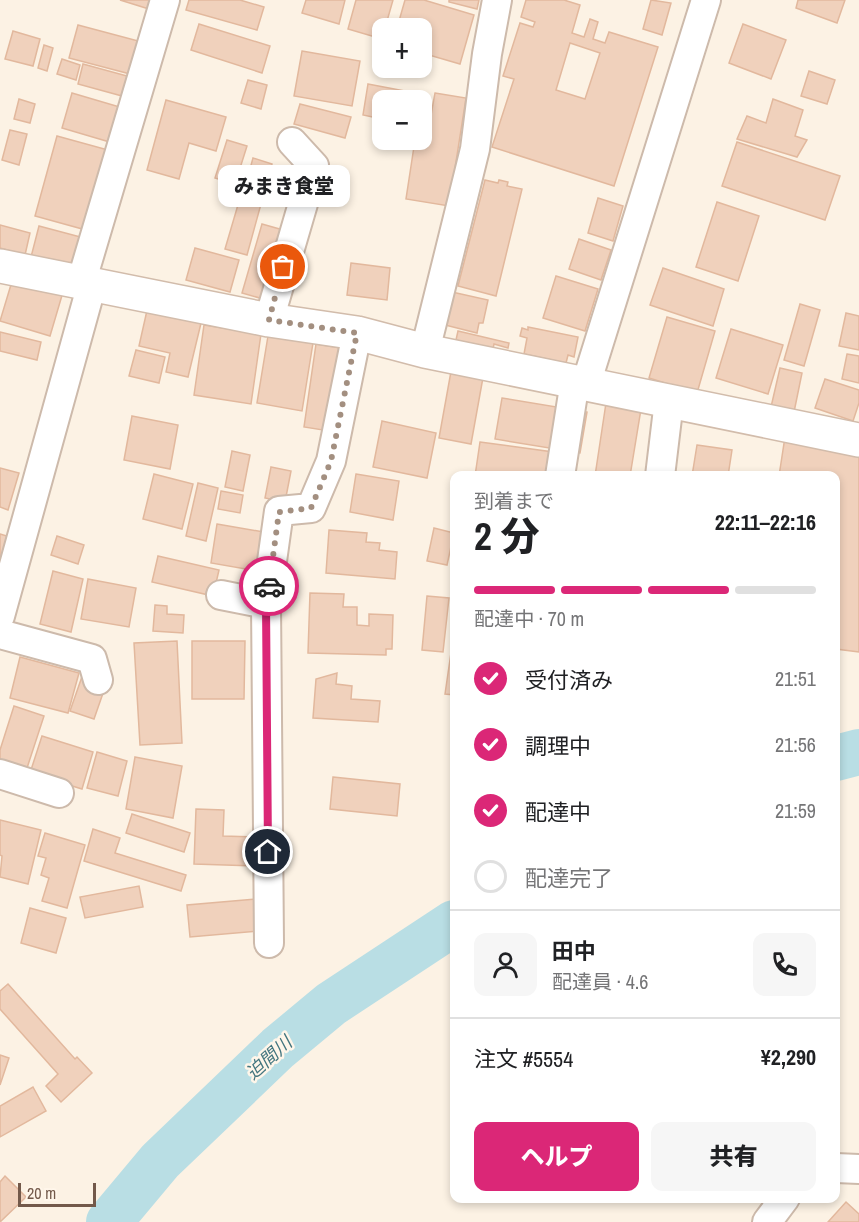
<!DOCTYPE html>
<html lang="ja">
<meta charset="utf-8">
<style>
:root{--surface:#fff;--page:#f6f6f6;--text:#202124;--muted:#757577;--line:#e0e0e0;--accent:#db2777}
body{margin:0;font-family:"Archivo Narrow","Noto Sans JP",sans-serif;background:var(--page);color:var(--text);height:100vh;display:flex;flex-direction:column;font-size:22px;white-space:nowrap}
*{box-sizing:border-box;margin:0}
p{font-size:20px;color:var(--muted)}
.icon{flex:none;width:33px;height:33px;fill:none;stroke:currentColor;stroke-width:2;stroke-linecap:round;stroke-linejoin:round}
.map{position:relative;flex:1;overflow:hidden}
.drawer{position:absolute;left:450px;top:471px;width:390px;height:732px;display:flex;flex-direction:column;background:var(--surface);border-radius:12px;box-shadow:0 3px 9px #0003}
.drawer>*{flex:none}
.fabs{position:absolute;left:372px;top:18px;display:grid;gap:12px}
.fabs a{display:grid;place-items:center;width:60px;height:60px;border-radius:12px;background:var(--surface);box-shadow:0 3px 9px #0003;font-size:30px}
.scale{position:absolute;left:18px;bottom:15px;width:78px;box-sizing:border-box;padding-left:6px;border:3px solid #73594a;border-top:0;font-size:16px;line-height:21px;white-space:nowrap;color:#73594a;-webkit-text-stroke:4px #fff6ea;paint-order:stroke}
.pin{position:absolute;display:grid;place-items:center;width:51px;height:51px;color:#fff;margin:-26px;border:3px solid #fff;border-radius:50%;box-shadow:0 2px 6px #0007}
.courier{position:absolute;display:grid;place-items:center;width:60px;height:60px;margin:-30px;border:4px solid #db2777;border-radius:50%;background:#fff;color:#222;box-shadow:0 2px 8px #0007}
.bubble{position:absolute;height:42px;border-radius:12px;background:var(--surface);box-shadow:0 3px 9px #0003;font-size:20px;font-weight:800;line-height:42px;text-align:center}
.overview em{font-style:normal;font-weight:800}
.overview div{display:flex;flex-direction:column-reverse}
.overview{display:flex;align-items:center;justify-content:space-between;height:102px;padding:0 24px}
h1{font-size:39px;font-weight:800;line-height:45px}
.bar{display:grid;grid-template-columns:repeat(4,1fr);gap:9px 6px;align-content:center;height:72px;padding:0 24px}
.bar i{height:8px;border-radius:4px;background:var(--line)}
.bar .active{background:var(--accent)}
.bar p{grid-column:span 4}
.line{display:flex;align-items:center;gap:15px;padding:0 24px;border-top:2px solid var(--line)}
.line div{flex:1}
.round{display:grid;place-items:center;flex:none;width:63px;height:63px;border-radius:12px;background:var(--page)}
ol{padding:0 24px;list-style:none}
li{display:flex;align-items:center;gap:18px;height:66px}
li p{margin-inline-start:auto}
li .icon{padding:6px;border-radius:50%;background:var(--accent);color:#fff;stroke-width:4}
li:last-child{color:var(--muted)}
li i{width:33px;height:33px;border:3px solid var(--line);border-radius:50%}
.button{display:flex;gap:12px;margin-top:auto;padding:12px 24px}
.button a{flex:1;height:69px;border-radius:12px;background:var(--accent);color:#fff;font-size:24px;font-weight:800;line-height:69px;text-align:center}
.button a+a{background:var(--page);color:var(--text)}
.map>svg:first-child{display:block}
.lines{fill:none;stroke-linecap:round;stroke-linejoin:round}
.river{stroke:#b9dee4;stroke-width:46}
.building{fill:#f0d1bc;stroke:#e2b89d;stroke-width:1.5;fill-rule:evenodd}
.street-casing{stroke:#cdbaab;stroke-width:32}
.secondary-casing{stroke:#d2bcab;stroke-width:36}
.street{stroke:#fff;stroke-width:28}
.secondary{stroke:#fff;stroke-width:33}
.done{stroke:#a38f80;stroke-width:6;stroke-dasharray:0 10.8}
.route{stroke:#db2777;stroke-width:8}
.labels{text-anchor:middle;stroke-width:5;stroke-linejoin:round;paint-order:stroke}
.water-label{font-size:18px;font-style:italic;fill:#42757f;stroke:#fff6ea}
</style>
<div class="map">
<svg width="859" height="1222" viewBox="0 0 859 1222">
<rect width="100%" height="100%" fill="#fcf2e4"/>
<g class="lines">
<g class="river">
<polyline points="836,758 859,752"/>
<polyline points="109,1222 160,1161 278,1048 331,1004 454,923"/>
</g>
</g>
<g class="building">
<polygon points="120,0 152,0 149,9"/>
<polygon points="189,0 240,0 264,7 257,30 186,10"/>
<polygon points="306,0 345,0 339,24 302,13"/>
<polygon points="356,0 393,0 385,28 382,28 382,39 348,29"/>
<polygon points="405,0 424,0 474,15 460,64 422,53 422,28 397,28"/>
<polygon points="449,0 479,0 477,9 449,2"/>
<path d="M 526,0 L 564,0 L 580,5 L 572,33 L 584,37 L 590,19 L 598,22 L 593,39 L 605,43 L 609,32 L 658,47 L 614,186 L 492,147 L 514,79 L 503,76 L 520,23 L 533,27 L 535,22 L 521,17 ZM 570,43 L 600,53 L 585,99 L 556,90 Z"/>
<polygon points="651,0 671,3 662,35 643,29"/>
<polygon points="798,0 845,0 837,23 796,8"/>
<polygon points="199,24 270,46 262,73 191,50"/>
<polygon points="743,24 786,40 771,79 729,63"/>
<polygon points="78,25 142,42 134,75 69,58"/>
<polygon points="13,31 40,39 33,66 5,59"/>
<polygon points="44,45 53,48 47,71 38,68"/>
<polygon points="302,51 360,61 352,106 294,96"/>
<polygon points="62,59 80,65 76,80 57,74"/>
<polygon points="83,64 138,79 133,99 78,84"/>
<polygon points="809,71 835,80 827,104 801,96"/>
<polygon points="248,80 267,85 261,109 241,103"/>
<polygon points="368,84 421,94 420,100 382,100 382,119 363,115"/>
<polygon points="72,93 123,108 113,143 62,128"/>
<polygon points="435,93 466,98 449,206 406,199 415,140 422,140 422,125 429,126"/>
<polygon points="19,99 35,104 30,123 14,119"/>
<polygon points="773,99 803,110 795,136 807,140 797,157 737,139 747,116 766,123"/>
<polygon points="166,100 226,117 216,151 189,143 179,179 147,170"/>
<polygon points="300,104 351,117 345,138 294,124"/>
<polygon points="10,130 27,134 19,165 2,160"/>
<polygon points="57,136 108,150 86,230 35,216"/>
<polygon points="227,140 247,146 235,184 215,178"/>
<polygon points="737,142 840,176 825,220 722,186"/>
<polygon points="253,158 272,164 263,197 244,191"/>
<polygon points="485,180 498,183 499,180 508,182 507,186 522,189 496,296 458,286"/>
<polygon points="240,198 261,204 247,255 225,249"/>
<polygon points="598,198 623,206 613,241 588,233"/>
<polygon points="717,202 759,216 738,281 696,267"/>
<polygon points="262,224 301,235 281,304 242,293"/>
<polygon points="0,225 30,233 25,255 0,248"/>
<polygon points="39,226 88,239 79,270 31,257"/>
<polygon points="579,239 611,250 601,280 569,269"/>
<polygon points="195,248 239,260 230,292 186,280"/>
<polygon points="351,263 390,268 387,300 347,295"/>
<polygon points="663,268 724,289 713,326 650,305"/>
<polygon points="556,276 598,289 585,331 543,318"/>
<polygon points="13,278 63,292 50,336 0,321"/>
<polygon points="452,292 488,300 483,323 479,323 477,333 445,325"/>
<polygon points="800,304 820,310 804,366 784,360"/>
<polygon points="148,306 202,319 188,377 166,372 170,353 139,346"/>
<polygon points="846,313 859,316 859,350 839,346"/>
<polygon points="667,317 715,331 697,393 649,378"/>
<polygon points="204,325 261,334 251,404 194,395"/>
<polygon points="528,327 578,337 574,357 568,355 566,363 524,354 527,338 520,336 522,328 528,330"/>
<polygon points="731,329 783,345 768,394 716,378"/>
<polygon points="458,331 509,343 508,348 494,344 493,349 456,340"/>
<polygon points="0,332 41,342 37,360 0,351"/>
<polygon points="268,336 313,343 302,411 257,403"/>
<polygon points="316,344 341,348 329,431 304,427"/>
<polygon points="136,350 165,357 159,383 129,376"/>
<polygon points="847,354 859,356 859,383 842,379"/>
<polygon points="452,366 484,372 471,444 439,438"/>
<polygon points="780,368 802,373 794,412 771,407"/>
<polygon points="825,379 859,390 859,403 853,421 815,408"/>
<polygon points="502,398 587,412 580,453 495,439"/>
<polygon points="606,403 641,409 630,476 595,476"/>
<polygon points="132,416 178,425 170,469 124,460"/>
<polygon points="382,421 436,433 427,478 373,467"/>
<polygon points="785,437 859,452 859,652 836,649 836,476 779,476"/>
<polygon points="480,442 553,452 549,476 475,476"/>
<polygon points="697,445 732,450 728,476 692,476"/>
<polygon points="232,451 250,455 243,491 225,487"/>
<polygon points="271,467 291,471 285,502 265,498"/>
<polygon points="0,468 19,473 8,510 0,507"/>
<polygon points="154,474 193,484 182,529 143,519"/>
<polygon points="356,474 399,481 393,520 350,512"/>
<polygon points="198,483 218,488 206,541 186,536"/>
<polygon points="221,491 243,495 240,513 218,509"/>
<polygon points="217,524 264,532 258,571 211,563"/>
<polygon points="434,528 454,533 447,565 427,561"/>
<polygon points="329,530 367,533 366,542 380,543 379,550 397,552 395,579 326,573"/>
<polygon points="0,534 10,537 0,569"/>
<polygon points="57,536 84,545 78,564 51,555"/>
<polygon points="158,556 219,570 213,596 152,582"/>
<polygon points="53,571 83,579 71,632 40,624"/>
<polygon points="88,579 136,588 129,627 81,619"/>
<polygon points="310,593 344,594 343,607 357,607 357,625 369,626 369,614 393,615 392,649 386,649 386,655 308,653"/>
<polygon points="427,596 449,598 443,652 422,650"/>
<polygon points="155,605 167,606 167,614 184,615 183,633 153,631"/>
<polygon points="453,639 454,640 454,695 445,694"/>
<polygon points="177,641 182,743 140,745 134,643"/>
<polygon points="192,641 245,641 244,699 192,699"/>
<polygon points="20,657 79,673 68,713 10,698"/>
<polygon points="85,668 109,676 94,719 70,711"/>
<polygon points="337,673 336,684 352,686 351,699 380,701 378,722 313,718 316,679"/>
<polygon points="14,706 44,716 27,768 0,760 0,750"/>
<polygon points="42,736 93,752 82,789 30,773"/>
<polygon points="97,752 127,761 118,796 87,788"/>
<polygon points="135,757 182,766 173,818 126,809"/>
<polygon points="333,777 400,784 397,816 330,809"/>
<polygon points="196,809 224,810 223,836 256,837 256,866 194,864"/>
<polygon points="132,814 190,833 184,852 126,833"/>
<polygon points="0,820 41,830 28,884 0,877 2,856 0,855"/>
<polygon points="93,829 120,838 115,853 186,875 181,891 84,861"/>
<polygon points="45,833 85,845 67,908 42,901 49,878 41,875 46,858 38,856"/>
<polygon points="139,886 143,907 85,918 80,897"/>
<polygon points="268,898 271,930 190,937 187,905"/>
<polygon points="30,908 66,918 56,953 21,943"/>
<polygon points="8,984 75,1059 77,1057 92,1073 61,1102 46,1086 58,1074 0,1009 0,991"/>
<polygon points="0,1055 9,1058 0,1085"/>
<polygon points="33,1087 46,1111 0,1137 0,1106"/>
<polygon points="5,1176 26,1197 0,1222 0,1182"/>
<polygon points="846,1202 859,1214 859,1222 828,1222"/>
</g>
<g class="lines">
<defs>
<g id="street">
<polyline points="269,320 314,166 292,142"/>
<polyline points="425,351 475,149 487,54 497,0"/>
<polyline points="586,384 706,0"/>
<polyline points="560,476 575,381"/>
<polyline points="660,476 669,401"/>
<polyline points="221,595 266,604"/>
<polyline points="0,616 90,291 84,273 165,0"/>
<polyline points="0,634 92,659 98,680"/>
<polyline points="0,774 59,793"/>
<polyline points="269,943 266,604 279,511 311,508 331,461 357,333"/>
<polyline points="836,1168 859,1169"/>
<polyline points="767,1222 785,1198"/>
</g>
<polyline id="secondary" points="0,266 269,320 357,333 425,351 859,440"/>
</defs>
<use href="#street" class="street-casing"/>
<use href="#secondary" class="secondary-casing"/>
<use href="#street" class="street"/>
<use href="#secondary" class="secondary"/>
</g>
<g class="lines">
<polyline class="done" points="269,586 279,512 311,508 331,461 357,333 269,320 283,267"/>
<polyline class="route" points="268,852 266,604 269,586"/>
</g>
<g class="labels">
<g class="water-label">
<text transform="translate(269 1058) rotate(-42)" y="6">迫間川</text>
</g>
</g>
</svg>
<div class="fabs">
<a>+</a>
<a>−</a>
</div>
<div class="scale">20 m</div>
<div class="pin" style="left:283px;top:267px;background:#ea580c"><svg class="icon" aria-label="bag" viewBox="0 0 24 24"><path d="M5 8h14l-1 12H6zM9 8a3 3 0 0 1 6 0"/></svg></div>
<div class="pin" style="left:268px;top:852px;background:#1f2937"><svg class="icon" aria-label="home" viewBox="0 0 24 24"><path d="M3 11l9-7 9 7M6 9v11h12V9"/></svg></div>
<div class="courier" style="left:269px;top:586px"><svg class="icon" aria-label="car" viewBox="0 0 24 24"><path d="M5 17H2v-5l4-1 3-4h7l3 4 3 1v5h-3M9 17h6M6 11h13"/><circle cx="7" cy="17" r="2"/><circle cx="17" cy="17" r="2"/></svg></div>
<div class="bubble" style="left:218px;top:165px;width:132px">みまき食堂</div>
<section class="drawer">
<div class="overview"><div><h1>2 分</h1><p>到着まで</p></div><em>22:11–22:16</em></div>
<div class="bar"><i class="active"></i><i class="active"></i><i class="active"></i><i></i><p>配達中 · 70 m</p></div>
<ol>
<li><svg class="icon" aria-label="check" viewBox="0 0 24 24"><path d="M5 12l5 5 9-10"/></svg>受付済み<p>21:51</p></li>
<li><svg class="icon" aria-label="check" viewBox="0 0 24 24"><path d="M5 12l5 5 9-10"/></svg>調理中<p>21:56</p></li>
<li><svg class="icon" aria-label="check" viewBox="0 0 24 24"><path d="M5 12l5 5 9-10"/></svg>配達中<p>21:59</p></li>
<li><i></i>配達完了</li>
</ol>
<div class="line" style="height:108px"><a class="round"><svg class="icon" aria-label="person" viewBox="0 0 24 24"><circle cx="12" cy="8" r="4"/><path d="M4 21q1-7 8-7t8 7"/></svg></a><div><b>田中</b><p>配達員 · 4.6</p></div><a class="round"><svg class="icon" aria-label="phone" viewBox="0 0 24 24"><path d="M5 4h4l2 5-3 2q2 4 5 5l2-3 5 2v4C11 20 4 13 5 4z"/></svg></a></div>
<div class="line" style="height:78px"><div>注文 #5554</div><b>¥2,290</b></div>
<div class="button"><a>ヘルプ</a><a>共有</a></div>
</section>
</div>
